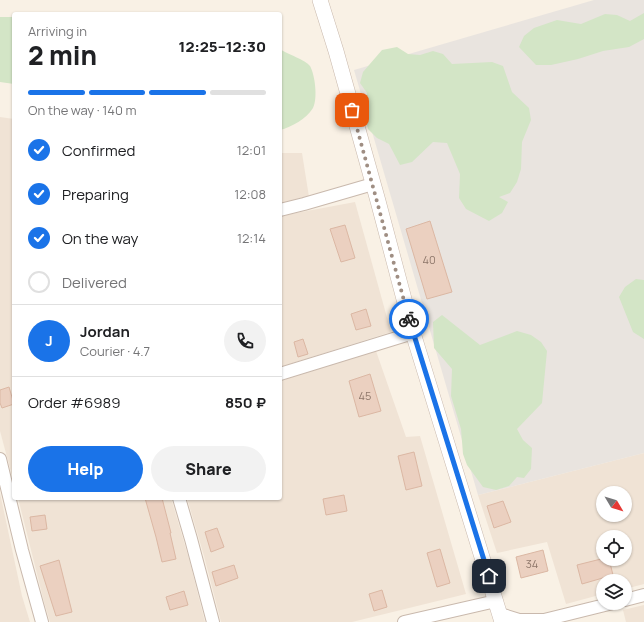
<!DOCTYPE html>
<meta charset="utf-8">
<style>
:root{--surface:#fff;--page:#f2f2f2;--text:#202124;--muted:#757577;--line:#e0e0e0;--accent:#1a73e8}
body{margin:0;font-family:Manrope,sans-serif;background:var(--page);color:var(--text);height:100vh;display:flex;flex-direction:column;font-size:15px;white-space:nowrap}
*{box-sizing:border-box;margin:0}
p{font-size:13px;color:var(--muted)}
.icon{flex:none;width:22px;height:22px;fill:none;stroke:currentColor;stroke-width:2;stroke-linecap:round;stroke-linejoin:round}
.map{position:relative;flex:1;overflow:hidden}
.panel{position:absolute;left:12px;top:12px;width:270px;height:488px;display:flex;flex-direction:column;background:var(--surface);border-radius:4px;box-shadow:0 1px 3px #0004}
.panel>*{flex:none}
.needle{width:26px;rotate:128deg}
.fabs{position:absolute;left:596px;top:486px;display:grid;gap:8px}
.fabs a{display:grid;place-items:center;width:36px;height:36px;border-radius:50%;background:var(--surface);box-shadow:0 1px 3px #0004;font-size:20px}
.pin{position:absolute;display:grid;place-items:center;width:34px;height:34px;color:#fff;margin:-17px;border-radius:8px;box-shadow:0 2px 6px #0006}
.courier{position:absolute;display:grid;place-items:center;width:40px;height:40px;margin:-20px;border:3px solid #1a73e8;border-radius:50%;background:#fff;color:#222;box-shadow:0 1px 5px #0007}
.head em{font-style:normal;font-weight:800}
.head div{display:flex;flex-direction:column-reverse}
.head{display:flex;align-items:center;justify-content:space-between;height:68px;padding:0 16px}
h1{font-size:26px;font-weight:800;line-height:30px}
.bar{display:grid;grid-template-columns:repeat(4,1fr);gap:6px 4px;align-content:center;height:48px;padding:0 16px}
.bar i{height:5px;border-radius:3px;background:var(--line)}
.bar .on{background:var(--accent)}
.bar p{grid-column:span 4}
.line{display:flex;align-items:center;gap:10px;padding:0 16px;border-top:1px solid var(--line)}
.line div{flex:1}
.round{display:grid;place-items:center;flex:none;width:42px;height:42px;border-radius:21px;background:var(--page)}
ol{padding:0 16px;list-style:none}
li{display:flex;align-items:center;gap:12px;height:44px}
li p{margin-inline-start:auto}
li .icon{padding:4px;border-radius:50%;background:var(--accent);color:#fff;stroke-width:4}
li:last-child{color:var(--muted)}
li i{width:22px;height:22px;border:2px solid var(--line);border-radius:50%}
.primary-button{display:flex;gap:8px;margin-top:auto;padding:8px 16px}
.primary-button a{flex:1;height:46px;border-radius:24px;background:var(--accent);color:#fff;font-size:16px;font-weight:800;line-height:46px;text-align:center}
.primary-button a+a{background:var(--page);color:var(--text)}
.map>svg:first-child{display:block}
.residential{fill:#f0e3d5;fill-rule:evenodd}
.industrial{fill:#e9e4df}
.green{fill:#d3e5c6}
.building{fill:#ebd0c0;stroke:#dbb7a3}
.lines{fill:none;stroke-linecap:round;stroke-linejoin:round}
.minor-casing{stroke:#c9b9ad;stroke-width:14}
.tertiary-casing{stroke:#c9b9ad;stroke-width:16}
.minor{stroke:#fff;stroke-width:12}
.tertiary{stroke:#fff;stroke-width:15}
.done{stroke:#9f8e83;stroke-width:4;stroke-dasharray:0 7.2}
.route{stroke:#1a73e8;stroke-width:5}
.labels{text-anchor:middle;stroke-width:3.5;stroke-linejoin:round;paint-order:stroke}
.number-label{font-size:11px;fill:#8e776a}
</style>
<div class="map">
<svg width="644" height="622" viewBox="0 0 644 622">
<rect width="100%" height="100%" fill="#f9f1e5"/>
<g class="residential">
<polygon points="0,117 14,119 14,483 0,431"/>
<polygon points="280,153 302,153 309,197 280,204"/>
<polygon points="355,202 391,332 280,367 280,216"/>
<polygon points="376,351 406,437 420,436 466,594 352,622 221,622 204,556 187,498 280,498 280,381"/>
<path d="M 644,453 L 644,584 L 625,589 L 625,581 L 603,581 L 603,594 L 566,604 L 547,542 L 497,553 L 478,495 ZM 603,493 L 625,493 L 625,515 L 603,515 ZM 603,537 L 625,537 L 625,559 L 603,559 Z"/>
<polygon points="0,493 22,596 30,622 0,622"/>
<polygon points="18,498 171,498 189,559 205,622 50,622 44,602"/>
<polygon points="644,605 644,622 626,622 623,610"/>
</g>
<polygon class="industrial" points="594,0 644,0 644,453 478,495 354,70"/>
<g class="green">
<polygon points="644,13 644,39 629,47 603,51 578,59 551,65 536,65 519,47 524,36 534,28 557,20 581,24 605,14 617,15 630,21"/>
<polygon points="0,17 14,17 14,84 0,82"/>
<polygon points="397,47 408,54 420,55 433,51 443,54 452,64 492,62 503,66 512,92 529,108 531,120 522,142 521,169 517,182 510,193 499,197 508,202 502,213 489,221 466,209 459,198 460,174 447,143 433,142 412,162 400,165 389,144 377,138 368,129 365,115 367,93 360,83 363,72 382,50"/>
<path d="M 280,49 C 287,54 306,60 310,66 C 315,75 318,98 313,108 C 306,119 292,127 280,130 Z"/>
<polygon points="636,279 644,280 644,339 633,332 619,297 625,287"/>
<polygon points="442,315 480,345 517,331 531,335 541,342 547,351 542,403 517,429 523,440 532,448 531,469 524,478 517,477 509,486 496,490 483,487 467,465 463,454 461,429 451,396 452,369 434,348 433,322"/>
</g>
<g class="building">
<polygon points="430,221 452,292 427,299 406,229"/>
<polygon points="345,225 355,258 341,262 330,229"/>
<polygon points="366,309 371,326 356,330 351,314"/>
<polygon points="303,339 308,354 298,357 294,342"/>
<polygon points="370,374 381,411 359,417 349,381"/>
<polygon points="9,387 14,404 2,408 0,403 0,390"/>
<polygon points="414,452 422,486 406,490 398,456"/>
<polygon points="344,495 347,511 326,515 323,499"/>
<polygon points="145,498 162,498 171,533 170,533 176,559 162,562 156,537"/>
<polygon points="503,501 511,522 494,528 487,506"/>
<polygon points="45,515 47,529 32,531 30,517"/>
<polygon points="217,528 224,547 211,552 205,532"/>
<polygon points="440,549 450,583 437,587 427,553"/>
<polygon points="543,550 548,571 521,578 516,557"/>
<polygon points="601,559 609,559 613,575 582,584 577,565"/>
<polygon points="59,560 72,612 56,616 40,566"/>
<polygon points="234,565 238,578 216,586 212,572"/>
<polygon points="382,590 387,607 374,611 369,594"/>
<polygon points="184,591 188,605 170,610 166,597"/>
</g>
<g class="lines">
<defs>
<g id="minor">
<polyline points="280,210 304,204 373,184"/>
<polyline points="280,374 413,333"/>
<polyline points="0,459 22,550 42,622"/>
<polyline points="179,498 191,539 213,622"/>
<polyline points="625,600 644,595"/>
<polyline points="500,614 519,620 544,620 613,603"/>
<polyline points="404,622 496,601"/>
</g>
<polyline id="tertiary" points="320,0 336,51 378,201 413,333 502,622"/>
</defs>
<use href="#minor" class="minor-casing"/>
<use href="#tertiary" class="tertiary-casing"/>
<use href="#minor" class="minor"/>
<use href="#tertiary" class="tertiary"/>
</g>
<g class="lines">
<polyline class="done" points="352,110 409,319"/>
<polyline class="route" points="409,319 489,576"/>
</g>
<g class="labels">
<g class="number-label">
<text x="429" y="264">40</text>
<text x="365" y="400">45</text>
<text x="532" y="568">34</text>
</g>
</g>
</svg>
<div class="fabs">
<a><svg class="needle" viewBox="-14 -14 28 28"><path d="M0-13l5 13h-10z" fill="#e53935"/><path d="M0 13l5-13h-10z" fill="#757577"/></svg></a>
<a><svg class="icon" aria-label="locate" viewBox="0 0 24 24"><circle cx="12" cy="12" r="6"/><path d="M12 2v4M12 18v4M2 12h4M18 12h4"/></svg></a>
<a><svg class="icon" aria-label="layers" viewBox="0 0 24 24"><path d="M12 4l9 5-9 5-9-5zM3 14l9 5 9-5"/></svg></a>
</div>
<div class="pin" style="left:352px;top:110px;background:#ea580c"><svg class="icon" aria-label="bag" viewBox="0 0 24 24"><path d="M5 8h14l-1 12H6zM9 8a3 3 0 0 1 6 0"/></svg></div>
<div class="pin" style="left:489px;top:576px;background:#1f2937"><svg class="icon" aria-label="home" viewBox="0 0 24 24"><path d="M3 11l9-7 9 7M6 9v11h12V9"/></svg></div>
<div class="courier" style="left:409px;top:319px"><svg class="icon" aria-label="bike" viewBox="0 0 24 24"><circle cx="6" cy="16" r="4"/><circle cx="18" cy="16" r="4"/><path d="M6 16l4-8h5l3 8M10 8l3 8H6M13 5h3"/></svg></div>
<section class="panel">
<div class="head"><div><h1>2 min</h1><p>Arriving in</p></div><em>12:25–12:30</em></div>
<div class="bar"><i class="on"></i><i class="on"></i><i class="on"></i><i></i><p>On the way · 140 m</p></div>
<ol>
<li><svg class="icon" aria-label="check" viewBox="0 0 24 24"><path d="M5 12l5 5 9-10"/></svg>Confirmed<p>12:01</p></li>
<li><svg class="icon" aria-label="check" viewBox="0 0 24 24"><path d="M5 12l5 5 9-10"/></svg>Preparing<p>12:08</p></li>
<li><svg class="icon" aria-label="check" viewBox="0 0 24 24"><path d="M5 12l5 5 9-10"/></svg>On the way<p>12:14</p></li>
<li><i></i>Delivered</li>
</ol>
<div class="line" style="height:72px"><b class="round" style="background:var(--accent);color:#fff">J</b><div><b>Jordan</b><p>Courier · 4.7</p></div><a class="round"><svg class="icon" aria-label="phone" viewBox="0 0 24 24"><path d="M5 4h4l2 5-3 2q2 4 5 5l2-3 5 2v4C11 20 4 13 5 4z"/></svg></a></div>
<div class="line" style="height:52px"><div>Order #6989</div><b>850 ₽</b></div>
<div class="primary-button"><a>Help</a><a>Share</a></div>
</section>
</div>
